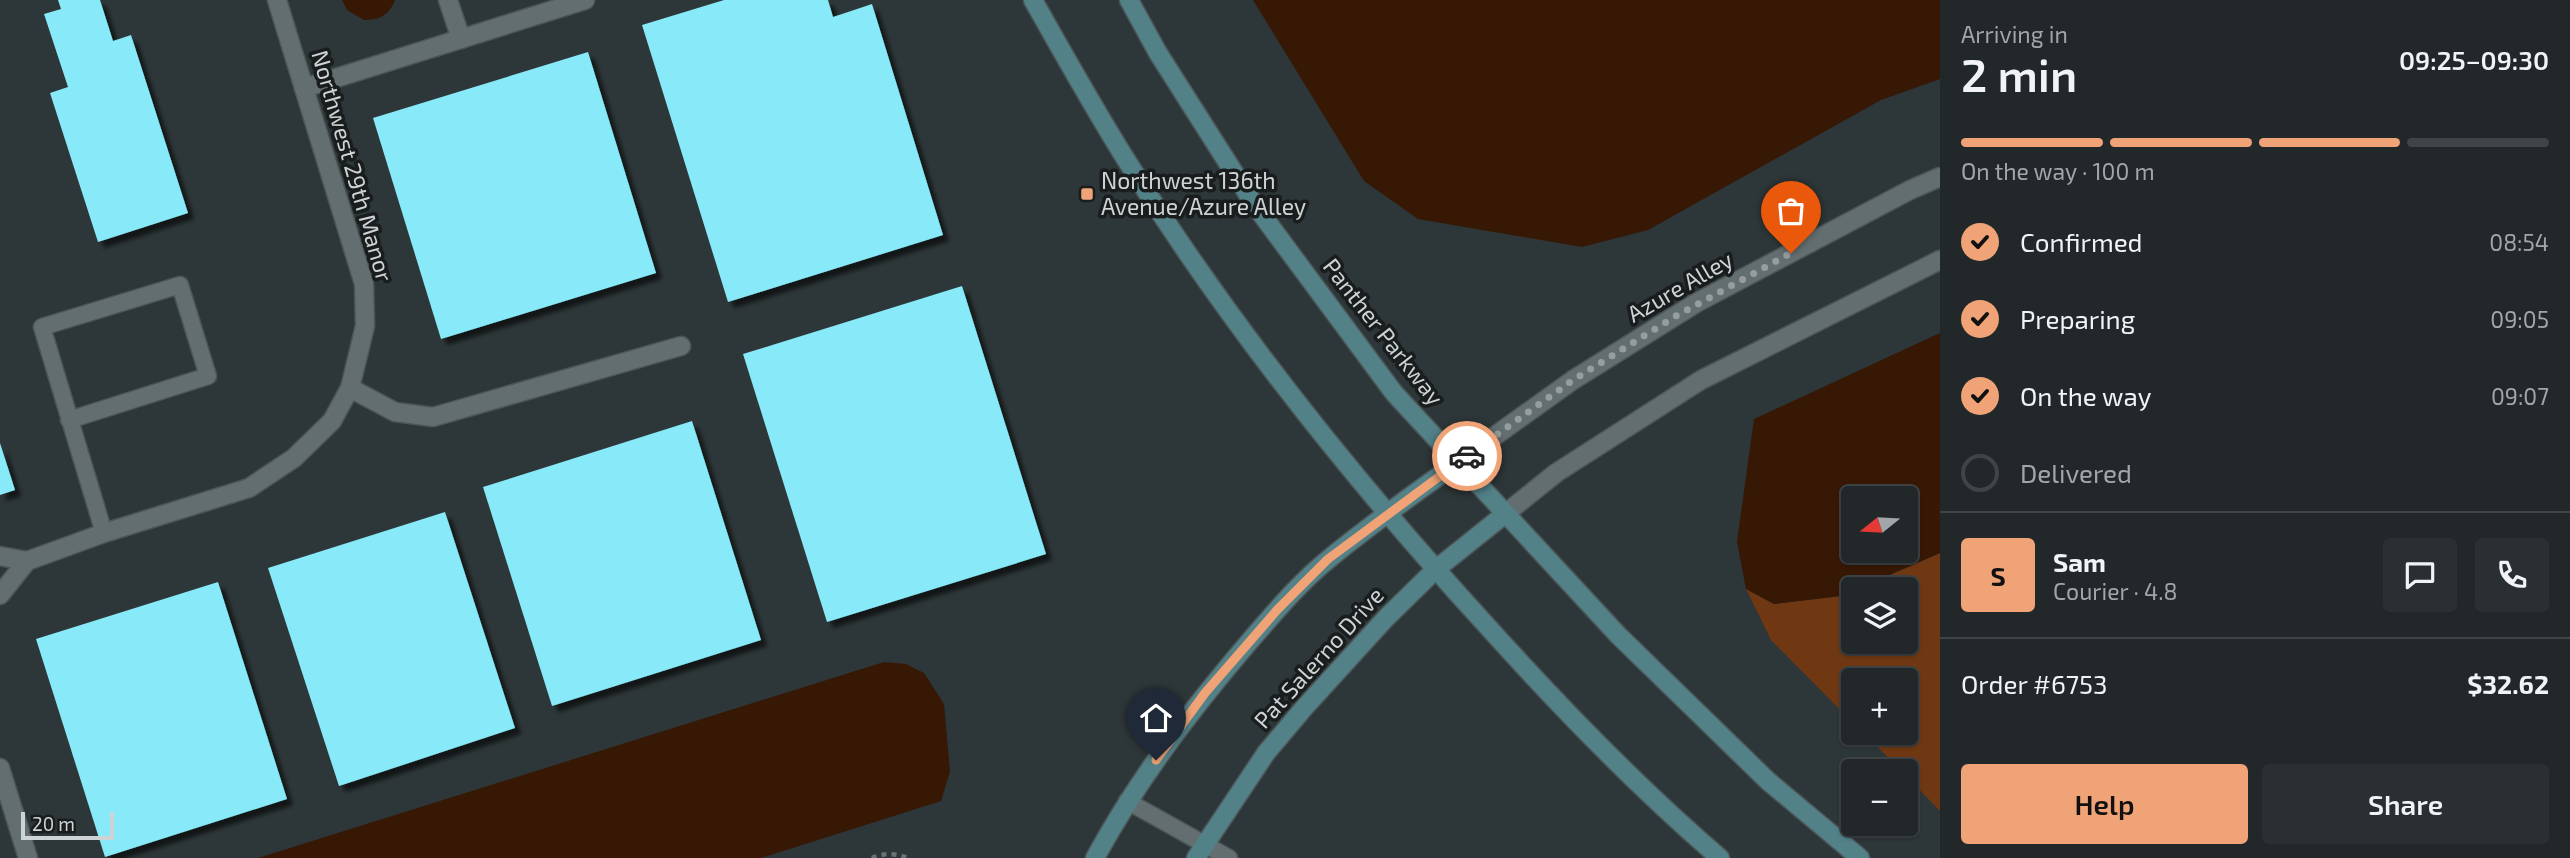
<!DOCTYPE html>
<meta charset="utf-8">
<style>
:root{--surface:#22282a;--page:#2a3032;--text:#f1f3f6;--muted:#a2a6a8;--line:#3f4447;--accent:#efa376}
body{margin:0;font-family:"Exo 2",sans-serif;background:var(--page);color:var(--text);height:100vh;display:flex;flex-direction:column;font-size:26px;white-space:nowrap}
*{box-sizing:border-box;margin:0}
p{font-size:23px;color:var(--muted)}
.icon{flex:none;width:38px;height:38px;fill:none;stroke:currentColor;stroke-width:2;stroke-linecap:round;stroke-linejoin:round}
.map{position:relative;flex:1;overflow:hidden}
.details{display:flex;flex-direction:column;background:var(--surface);width:630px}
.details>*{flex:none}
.needle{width:46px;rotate:252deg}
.tools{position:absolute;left:1841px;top:486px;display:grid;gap:14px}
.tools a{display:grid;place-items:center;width:77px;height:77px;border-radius:7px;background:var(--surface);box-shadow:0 2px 5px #0004,0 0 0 2px var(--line);font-size:35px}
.scale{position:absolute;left:21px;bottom:18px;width:93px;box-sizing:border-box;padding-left:7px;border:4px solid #ced4d5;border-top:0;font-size:19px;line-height:24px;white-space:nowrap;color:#ced4d5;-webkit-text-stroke:5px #191d1e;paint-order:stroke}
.pin{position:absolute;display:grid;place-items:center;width:60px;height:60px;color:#fff;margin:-72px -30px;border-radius:50% 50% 50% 0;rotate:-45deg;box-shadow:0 0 7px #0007}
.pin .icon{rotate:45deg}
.courier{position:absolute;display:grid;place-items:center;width:70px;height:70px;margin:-35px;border:5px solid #efa376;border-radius:50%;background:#fff;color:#222;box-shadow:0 2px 9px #0007}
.head em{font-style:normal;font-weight:600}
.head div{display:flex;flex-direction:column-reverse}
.head{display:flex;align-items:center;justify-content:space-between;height:119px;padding:0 21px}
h1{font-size:46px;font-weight:600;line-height:52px}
.bar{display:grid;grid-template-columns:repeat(4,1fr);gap:10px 7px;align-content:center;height:84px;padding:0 21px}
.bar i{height:9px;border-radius:5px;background:var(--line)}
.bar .current{background:var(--accent)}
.bar p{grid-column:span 4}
.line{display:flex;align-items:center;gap:18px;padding:0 21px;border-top:2px solid var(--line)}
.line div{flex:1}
.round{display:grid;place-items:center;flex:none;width:74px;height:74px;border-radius:7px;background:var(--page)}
ol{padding:0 21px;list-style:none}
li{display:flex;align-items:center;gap:21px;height:77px}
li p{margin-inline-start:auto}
li .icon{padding:7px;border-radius:50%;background:var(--accent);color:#111;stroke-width:4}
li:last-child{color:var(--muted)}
li i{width:38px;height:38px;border:4px solid var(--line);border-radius:50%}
.button{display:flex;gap:14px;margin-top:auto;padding:14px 21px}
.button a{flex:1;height:80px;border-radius:7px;background:var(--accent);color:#111;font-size:28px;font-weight:600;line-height:80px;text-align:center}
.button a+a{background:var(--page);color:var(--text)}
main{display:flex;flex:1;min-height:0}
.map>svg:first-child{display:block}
.green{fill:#6f3812}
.water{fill:#361805;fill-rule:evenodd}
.building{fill:#88e9f8;filter:url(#shadow)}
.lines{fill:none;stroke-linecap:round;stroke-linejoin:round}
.service-casing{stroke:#4c5556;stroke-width:19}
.minor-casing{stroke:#4c5556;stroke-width:21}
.secondary-casing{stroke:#4c5556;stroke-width:21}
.path{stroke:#6b7274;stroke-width:4.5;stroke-dasharray:5 5;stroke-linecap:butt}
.service{stroke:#636e70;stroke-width:16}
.minor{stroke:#636e70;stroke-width:18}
.secondary{stroke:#538188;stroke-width:18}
.done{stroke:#969d9e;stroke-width:7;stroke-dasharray:0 12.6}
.route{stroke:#efa376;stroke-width:9}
.poi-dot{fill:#efa376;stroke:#191d1e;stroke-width:2.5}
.labels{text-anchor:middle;stroke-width:7;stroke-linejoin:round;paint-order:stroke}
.street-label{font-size:23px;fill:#ced4d5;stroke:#191d1e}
.poi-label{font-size:23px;fill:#ced4d5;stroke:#191d1e;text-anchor:start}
</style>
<main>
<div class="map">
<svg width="1940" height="858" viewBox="0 0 1940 858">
<defs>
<filter id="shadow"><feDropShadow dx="6" dy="6" stdDeviation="2" flood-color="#0009"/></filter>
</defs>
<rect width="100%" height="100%" fill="#2d3638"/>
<polygon class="green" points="1940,553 1940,811 1906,776 1906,772 1902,772 1864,733 1906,733 1906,681 1853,681 1853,723 1771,640 1746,589 1774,604 1841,596 1853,591 1853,642 1906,642 1906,590 1856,590"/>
<g class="water">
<path d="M 342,0 L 395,0 C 389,15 380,20 364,20 L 347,10 Z"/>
<polygon points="1253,0 1940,0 1940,79 1881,100 1648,230 1582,247 1418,219 1364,181"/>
<path d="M 1940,333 L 1940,553 L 1841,596 L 1774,604 L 1746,589 L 1737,542 L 1754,419 ZM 1853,499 L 1906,499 L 1906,551 L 1853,551 Z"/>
<polygon points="884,662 906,664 924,673 944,704 950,772 941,801 761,858 258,858"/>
</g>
<g class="building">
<polygon points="58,0 100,0 113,41 131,35 188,213 98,242 50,93 68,87 44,14 61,9"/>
<polygon points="724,0 828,0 833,17 872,4 943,235 728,302 642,25"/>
<polygon points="588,52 656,273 441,339 373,118"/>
<polygon points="962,286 1046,554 827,622 743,354"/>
<polygon points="692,421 761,640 552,706 483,487"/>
<polygon points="0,443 15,490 0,495"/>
<polygon points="445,512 515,728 339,786 268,568"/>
<polygon points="218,582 287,799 105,857 36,639"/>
</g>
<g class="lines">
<defs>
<g id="service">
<polyline points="69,420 208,376 180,285 42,327 104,533"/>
<polyline points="1127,801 1229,858"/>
</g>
<g id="minor">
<polyline points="448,0 461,39"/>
<polyline points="304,88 585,0"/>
<polyline points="350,388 395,412 433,417 681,346"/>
<polyline points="1457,463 1573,380 1696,303 1910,190 1940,177"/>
<polyline points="1505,514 1556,473 1701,380 1940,260"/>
<polyline points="0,556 27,561"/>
<polyline points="0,595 27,561 104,533 249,488 294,458 332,421 350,388 365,326 364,284 277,0"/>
<polyline points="0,768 28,858"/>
</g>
<g id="secondary">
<path d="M 1033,0 C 1063,53 1093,107 1125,158 C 1230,326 1355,482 1488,627 C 1561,708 1637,787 1720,858"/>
<polyline points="1129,0 1158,53 1254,204 1394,393 1618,635 1768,781 1860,858"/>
<path d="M 1095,858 C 1138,779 1191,710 1249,642 C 1274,613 1300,582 1330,558 C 1371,524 1414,494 1457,463"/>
<polyline points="1196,858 1266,753 1304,708 1386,618 1435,570 1505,514"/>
</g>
</defs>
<use href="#service" class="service-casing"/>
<use href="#minor" class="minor-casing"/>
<use href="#secondary" class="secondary-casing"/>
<path class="path" d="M 872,858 C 881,853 898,853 907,858"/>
<use href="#service" class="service"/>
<use href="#minor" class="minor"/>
<use href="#secondary" class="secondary"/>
</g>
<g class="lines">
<polyline class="done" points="1467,456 1573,380 1676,316 1791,253"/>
<polyline class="route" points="1156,760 1205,693 1277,610 1328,559 1467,456"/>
</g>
<rect class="poi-dot" x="1080" y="187" width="14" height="14" rx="3.5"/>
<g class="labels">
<g class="street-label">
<text transform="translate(352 166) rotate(74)" y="8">Northwest 29th Manor</text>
<text transform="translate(1680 287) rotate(-30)" y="8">Azure Alley</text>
<text transform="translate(1383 332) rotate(52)" y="8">Panther Parkway</text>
<text transform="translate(1319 658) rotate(-48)" y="8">Pat Salerno Drive</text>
</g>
<g class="poi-label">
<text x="1101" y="189">Northwest 136th<tspan x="1101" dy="26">Avenue/Azure Alley</tspan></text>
</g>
</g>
</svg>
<div class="tools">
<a><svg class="needle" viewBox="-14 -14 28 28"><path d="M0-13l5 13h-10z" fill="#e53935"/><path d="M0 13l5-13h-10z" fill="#a2a6a8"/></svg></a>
<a><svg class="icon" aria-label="layers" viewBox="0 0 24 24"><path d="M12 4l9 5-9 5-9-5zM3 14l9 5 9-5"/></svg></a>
<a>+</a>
<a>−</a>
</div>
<div class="scale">20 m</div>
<div class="pin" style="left:1791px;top:253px;background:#ea580c"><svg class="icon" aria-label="bag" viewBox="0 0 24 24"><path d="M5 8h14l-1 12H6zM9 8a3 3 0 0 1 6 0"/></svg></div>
<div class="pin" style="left:1156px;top:760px;background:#1f2937"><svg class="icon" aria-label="home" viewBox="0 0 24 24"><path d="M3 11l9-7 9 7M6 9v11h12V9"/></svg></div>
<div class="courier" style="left:1467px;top:456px"><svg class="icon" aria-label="car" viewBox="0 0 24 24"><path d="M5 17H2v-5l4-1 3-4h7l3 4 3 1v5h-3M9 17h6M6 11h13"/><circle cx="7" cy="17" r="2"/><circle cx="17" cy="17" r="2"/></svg></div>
</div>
<section class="details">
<div class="head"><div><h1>2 min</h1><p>Arriving in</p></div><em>09:25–09:30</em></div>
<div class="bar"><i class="current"></i><i class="current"></i><i class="current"></i><i></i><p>On the way · 100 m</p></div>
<ol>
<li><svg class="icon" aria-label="check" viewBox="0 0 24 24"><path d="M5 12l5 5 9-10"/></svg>Confirmed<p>08:54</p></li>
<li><svg class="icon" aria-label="check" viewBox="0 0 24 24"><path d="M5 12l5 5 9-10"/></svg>Preparing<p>09:05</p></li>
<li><svg class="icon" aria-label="check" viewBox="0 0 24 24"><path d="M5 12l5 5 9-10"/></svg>On the way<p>09:07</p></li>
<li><i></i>Delivered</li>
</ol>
<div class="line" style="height:126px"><b class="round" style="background:var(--accent);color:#111">S</b><div><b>Sam</b><p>Courier · 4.8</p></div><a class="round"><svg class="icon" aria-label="chat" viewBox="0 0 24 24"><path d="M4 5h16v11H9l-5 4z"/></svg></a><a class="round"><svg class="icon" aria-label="phone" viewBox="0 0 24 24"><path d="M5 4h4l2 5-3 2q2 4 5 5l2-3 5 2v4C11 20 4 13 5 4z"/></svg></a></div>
<div class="line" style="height:91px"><div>Order #6753</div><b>$32.62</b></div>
<div class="button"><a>Help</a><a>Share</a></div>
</section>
</main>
